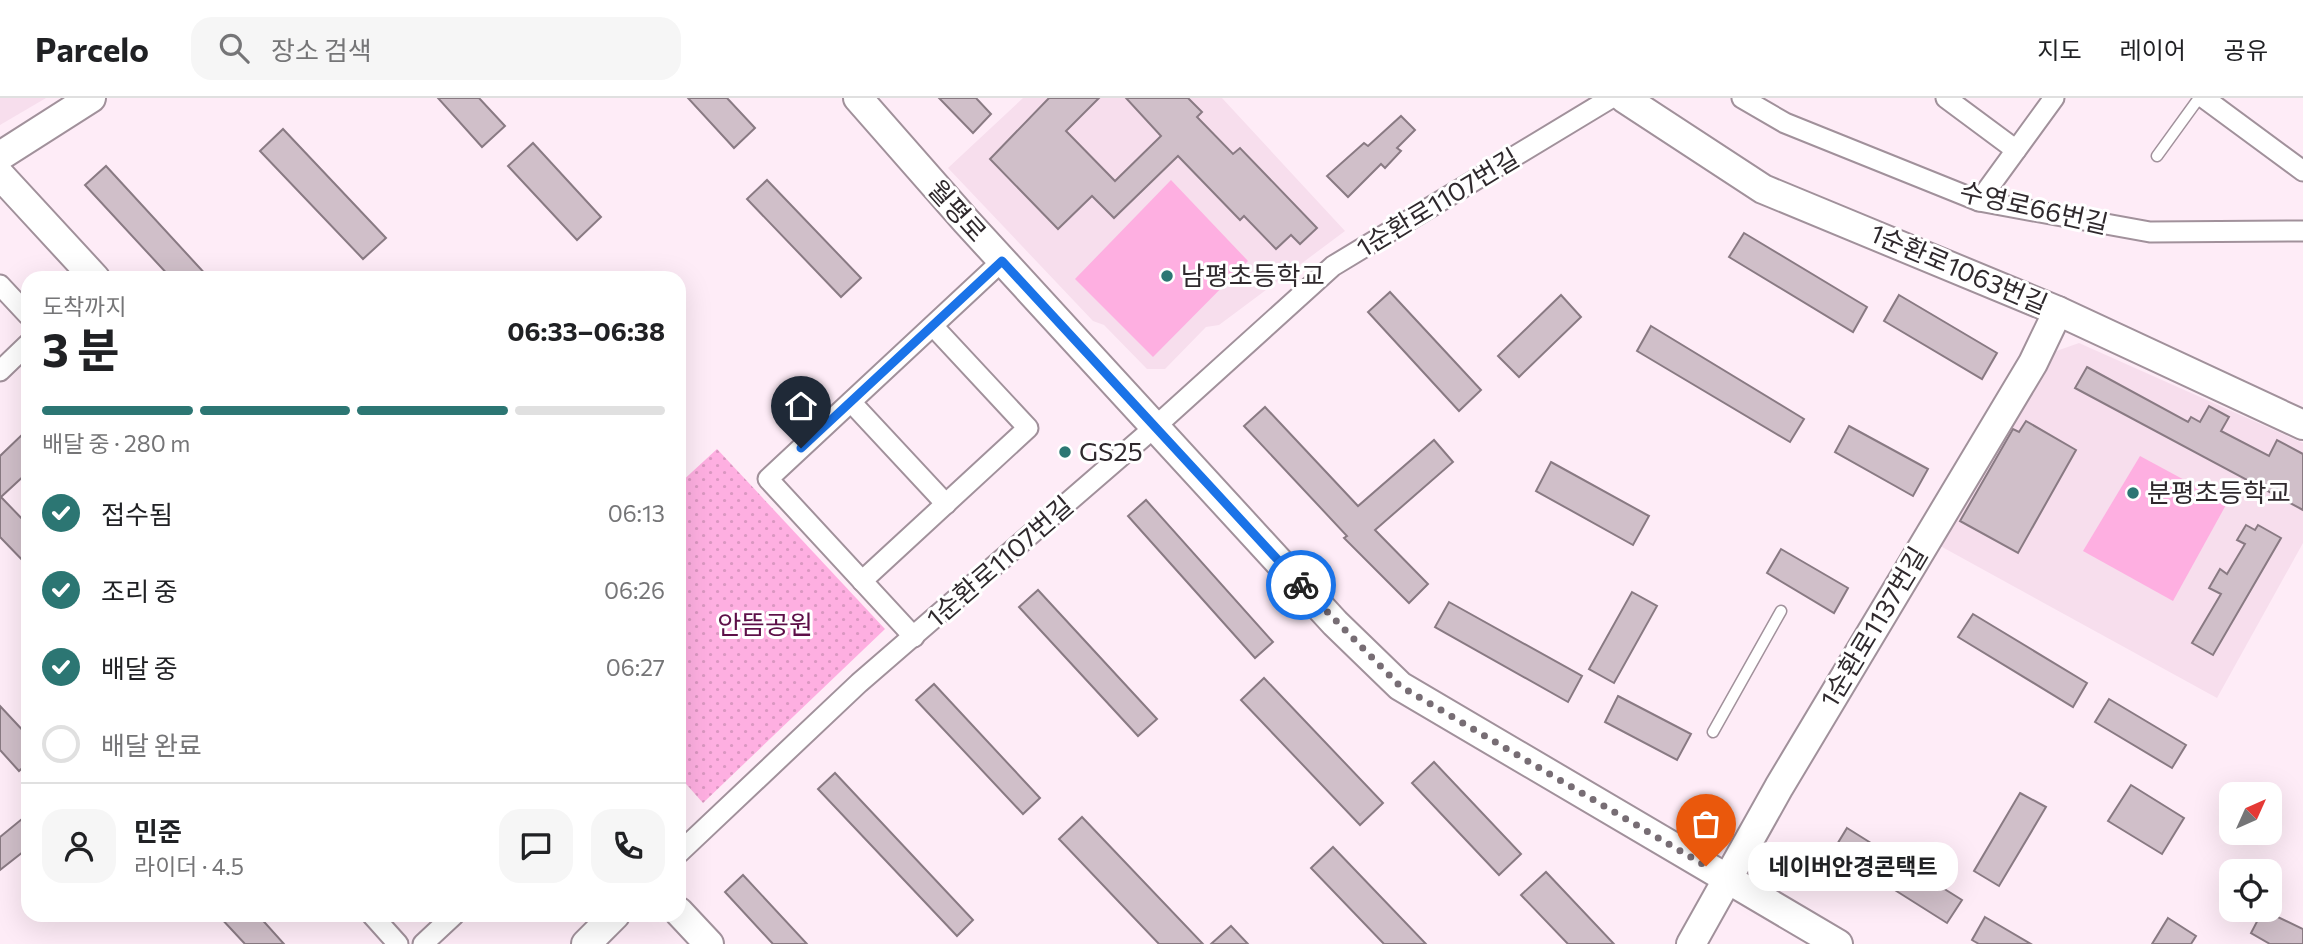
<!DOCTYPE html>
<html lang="ko">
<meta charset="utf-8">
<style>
:root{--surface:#fff;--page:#f6f6f6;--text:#202124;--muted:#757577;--line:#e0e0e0;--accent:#2c7673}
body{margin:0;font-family:Commissioner,"Noto Sans KR",sans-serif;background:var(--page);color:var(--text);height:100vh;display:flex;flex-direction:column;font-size:26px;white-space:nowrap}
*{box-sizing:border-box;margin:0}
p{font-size:23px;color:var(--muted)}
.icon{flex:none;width:38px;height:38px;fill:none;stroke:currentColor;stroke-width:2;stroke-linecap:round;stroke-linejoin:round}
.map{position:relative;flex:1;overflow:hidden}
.panel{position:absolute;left:21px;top:173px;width:665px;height:651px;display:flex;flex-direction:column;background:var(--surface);border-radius:21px;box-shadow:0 7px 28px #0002}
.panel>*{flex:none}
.needle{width:46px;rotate:45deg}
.tools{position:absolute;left:2219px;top:684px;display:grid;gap:14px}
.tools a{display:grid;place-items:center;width:63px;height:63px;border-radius:14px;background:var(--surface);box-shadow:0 7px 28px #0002;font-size:35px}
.pin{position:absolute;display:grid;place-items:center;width:60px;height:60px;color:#fff;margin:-72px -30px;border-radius:50% 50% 50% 0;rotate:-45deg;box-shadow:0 0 7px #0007}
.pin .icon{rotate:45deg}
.courier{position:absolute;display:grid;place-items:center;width:70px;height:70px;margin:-35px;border:5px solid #1a73e8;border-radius:50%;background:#fff;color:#222;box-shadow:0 2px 9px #0007}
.bubble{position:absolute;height:49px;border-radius:21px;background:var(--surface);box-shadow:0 7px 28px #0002;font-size:23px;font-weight:700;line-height:49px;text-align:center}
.head em{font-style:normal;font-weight:700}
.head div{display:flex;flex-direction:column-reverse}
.head{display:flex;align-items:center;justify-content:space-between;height:119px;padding:0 21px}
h1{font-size:46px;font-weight:700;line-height:52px}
.bar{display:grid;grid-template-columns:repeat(4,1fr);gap:10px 7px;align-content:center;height:84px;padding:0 21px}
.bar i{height:9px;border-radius:5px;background:var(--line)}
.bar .on{background:var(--accent)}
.bar p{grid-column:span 4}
.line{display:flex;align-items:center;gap:18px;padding:0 21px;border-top:2px solid var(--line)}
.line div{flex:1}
.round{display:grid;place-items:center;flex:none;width:74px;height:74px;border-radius:21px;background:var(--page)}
ol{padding:0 21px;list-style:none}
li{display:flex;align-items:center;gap:21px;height:77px}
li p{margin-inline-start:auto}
li .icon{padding:7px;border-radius:50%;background:var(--accent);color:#fff;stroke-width:4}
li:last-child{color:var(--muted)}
li i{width:38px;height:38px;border:4px solid var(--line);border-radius:50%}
header{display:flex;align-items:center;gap:42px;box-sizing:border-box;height:98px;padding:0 35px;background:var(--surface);border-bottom:2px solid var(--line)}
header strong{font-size:33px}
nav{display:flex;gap:38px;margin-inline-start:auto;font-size:24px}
.search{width:490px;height:63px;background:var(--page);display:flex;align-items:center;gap:18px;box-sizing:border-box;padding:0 24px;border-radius:21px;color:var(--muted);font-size:26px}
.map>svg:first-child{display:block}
.built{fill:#f7deed}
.park{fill:url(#park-dots)}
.pitch{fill:#feafe1}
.building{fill:#d0bfc9;stroke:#897a83;stroke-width:2}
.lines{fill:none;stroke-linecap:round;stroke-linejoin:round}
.lane-casing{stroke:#a1919b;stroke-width:13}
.street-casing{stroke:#a1919b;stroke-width:23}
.secondary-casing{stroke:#a1919b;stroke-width:32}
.lane{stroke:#fff;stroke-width:10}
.street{stroke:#fff;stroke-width:19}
.secondary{stroke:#fff;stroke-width:28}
.done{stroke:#776d74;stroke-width:7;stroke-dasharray:0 12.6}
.route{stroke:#1a73e8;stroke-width:9}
.poi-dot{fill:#2c7673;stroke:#fff;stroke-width:2.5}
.labels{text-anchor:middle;stroke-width:6;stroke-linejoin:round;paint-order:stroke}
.street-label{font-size:26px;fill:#2f292d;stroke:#fff}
.poi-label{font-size:26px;fill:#2f292d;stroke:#fff;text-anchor:start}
.park-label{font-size:26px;fill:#5d0f48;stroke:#fff}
</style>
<header>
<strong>Parcelo</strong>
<div class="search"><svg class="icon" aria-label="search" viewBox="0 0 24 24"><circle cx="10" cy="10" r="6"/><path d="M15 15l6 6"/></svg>장소 검색</div>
<nav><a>지도</a><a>레이어</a><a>공유</a></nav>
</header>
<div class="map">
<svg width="2303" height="846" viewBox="0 0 2303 846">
<defs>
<pattern id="park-dots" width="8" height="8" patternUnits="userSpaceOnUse" patternTransform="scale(1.75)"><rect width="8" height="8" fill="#feafe1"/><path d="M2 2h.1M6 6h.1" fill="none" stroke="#da97c1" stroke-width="1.8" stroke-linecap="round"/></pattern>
</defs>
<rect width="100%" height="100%" fill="#feecf7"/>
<g class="built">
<polygon points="0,0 46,0 0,27"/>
<polygon points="1023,0 1222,0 1345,133 1219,227 1206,229 1165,271 1147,271 1104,227 1093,223 948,70"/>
<polygon points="2079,245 2303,345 2303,445 2217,600 1933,444 2048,256"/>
</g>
<polygon class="park" points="717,351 885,531 703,705 679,678 679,386"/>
<g class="pitch">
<polygon points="1171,82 1248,163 1153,259 1075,181"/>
<polygon points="2140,358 2227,405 2173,503 2083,453"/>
</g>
<g class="building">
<polygon points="438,0 479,0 505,28 482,49"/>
<polygon points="688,0 727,0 755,30 734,50"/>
<polygon points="939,0 976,0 991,16 973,35"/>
<polygon points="1049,0 1099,0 1066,33 1115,83 1161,38 1126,0 1188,0 1202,14 1197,19 1233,56 1240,50 1317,130 1300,146 1291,137 1276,151 1244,118 1240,122 1178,58 1114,120 1092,98 1058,131 990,61"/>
<polygon points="1401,18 1415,32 1397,50 1401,53 1385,70 1381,66 1348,99 1327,78 1364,45 1368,48"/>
<polygon points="283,31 386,140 363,161 260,53"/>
<polygon points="533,45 601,119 577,142 508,68"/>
<polygon points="106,68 209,180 171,180 85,87"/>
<polygon points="767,82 861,180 841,199 747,101"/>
<polygon points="1744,135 1867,209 1853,234 1729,159"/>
<polygon points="1390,194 1481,292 1459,313 1368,214"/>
<polygon points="1561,197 1581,219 1519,279 1498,258"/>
<polygon points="1899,197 1997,255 1982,281 1884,223"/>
<polygon points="1651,228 1804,321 1790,344 1637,253"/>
<polygon points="2087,269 2188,324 2191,319 2200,324 2209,308 2229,319 2221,333 2269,358 2277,342 2303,356 2303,412 2075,290"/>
<polygon points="1265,309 1358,408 1434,342 1453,364 1375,432 1428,486 1409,505 1344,440 1347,438 1244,328"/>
<polygon points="2026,323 2076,352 2018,455 1960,423 2013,331 2019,334"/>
<polygon points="1849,328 1928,371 1913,398 1835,354"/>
<polygon points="28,331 28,374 1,399 28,427 28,468 0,439 0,358"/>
<polygon points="1551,364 1649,418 1633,447 1536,393"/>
<polygon points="1146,402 1273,544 1255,560 1128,418"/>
<polygon points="2246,427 2255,432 2258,427 2281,440 2213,557 2192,545 2221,496 2209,490 2220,471 2227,476 2245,446 2237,442"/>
<polygon points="1781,451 1848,490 1834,515 1767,475"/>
<polygon points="1038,492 1157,621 1138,638 1019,509"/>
<polygon points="1632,494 1657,508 1614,585 1589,571"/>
<polygon points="1449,504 1582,578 1568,604 1435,529"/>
<polygon points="1973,516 2087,585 2073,609 1958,539"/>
<polygon points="1264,580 1383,705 1360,727 1241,602"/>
<polygon points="934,586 1040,700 1023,716 916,602"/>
<polygon points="1618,598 1691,636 1677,662 1605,624"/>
<polygon points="2109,601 2186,647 2172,670 2095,624"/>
<polygon points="0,608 28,638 28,665 19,673 0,652"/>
<polygon points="1434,664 1521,756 1499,777 1412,685"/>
<polygon points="835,675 973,822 957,838 818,691"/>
<polygon points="2131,687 2184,720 2162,756 2108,723"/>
<polygon points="2020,695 2046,709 1999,788 1974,773"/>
<polygon points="28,716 28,750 0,772 0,739"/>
<polygon points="1082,719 1203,846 1159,846 1059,741"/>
<polygon points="1847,730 1962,802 1947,825 1833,753"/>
<polygon points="1333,749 1426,846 1384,846 1311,770"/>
<polygon points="1546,774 1614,846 1568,846 1521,797"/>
<polygon points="743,777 807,846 773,846 725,794"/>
<polygon points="2263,812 2303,831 2303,846 2270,846 2251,835"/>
<polygon points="218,817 258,817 284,846 245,846"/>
<polygon points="1985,819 2031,846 1979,846 1972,842"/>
<polygon points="2168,820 2196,838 2191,846 2152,846"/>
<polygon points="1231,828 1248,846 1211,846"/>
</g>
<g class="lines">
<defs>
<g id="lane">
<polyline points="2157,58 2199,0"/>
<polyline points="1713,634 1781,513"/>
</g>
<g id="street">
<polyline points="1742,0 1785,25 1979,103 2150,134 2303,133"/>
<polyline points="1946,0 2016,52"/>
<polyline points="2204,0 2303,73"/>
<polyline points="1979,103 2054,0"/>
<polyline points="0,187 28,217"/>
<polyline points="0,273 28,246"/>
<polyline points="851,304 946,406"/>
<polyline points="862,483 1028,330 933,228"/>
<polyline points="914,539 768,381 1002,163"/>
<polyline points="679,755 859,585 1156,328 1333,168 1611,0"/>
<polyline points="372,817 398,846"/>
<polyline points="423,846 454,817"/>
</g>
<g id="secondary">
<polyline points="858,0 966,123 1335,525 1400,588 1838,846"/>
<polyline points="1624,0 1763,91 2058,213 2303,327"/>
<polyline points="0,58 91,0"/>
<polyline points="0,77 95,180"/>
<polyline points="679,814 709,846"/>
<polyline points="586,846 615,817"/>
<polyline points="1691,846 1779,689 2033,265 2058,213"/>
</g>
</defs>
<use href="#lane" class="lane-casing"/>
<use href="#street" class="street-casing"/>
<use href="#secondary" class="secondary-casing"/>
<use href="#lane" class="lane"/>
<use href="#street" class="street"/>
<use href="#secondary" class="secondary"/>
</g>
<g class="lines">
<polyline class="done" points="1301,487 1400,588 1706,768"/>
<polyline class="route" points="801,350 1002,163 1301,487"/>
</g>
<g class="poi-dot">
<circle cx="1167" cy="178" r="7"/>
<circle cx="1065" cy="354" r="7"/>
<circle cx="2133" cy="395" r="7"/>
</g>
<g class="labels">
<g class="street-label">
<text transform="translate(1438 105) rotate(-31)" y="9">1순환로1107번길</text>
<text transform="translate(2034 110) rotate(13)" y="9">수영로66번길</text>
<text transform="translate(957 113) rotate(48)" y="9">월평로</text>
<text transform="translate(1959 171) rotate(23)" y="9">1순환로1063번길</text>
<text transform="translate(1000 464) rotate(-41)" y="9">1순환로1107번길</text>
<text transform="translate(1874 529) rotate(-59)" y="9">1순환로1137번길</text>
</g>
<g class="poi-label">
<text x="1181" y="187">남평초등학교</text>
<text x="1079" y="363">GS25</text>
<text x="2147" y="404">분평초등학교</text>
</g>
<g class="park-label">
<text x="765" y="536">안뜸공원</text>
</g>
</g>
</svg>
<div class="tools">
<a><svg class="needle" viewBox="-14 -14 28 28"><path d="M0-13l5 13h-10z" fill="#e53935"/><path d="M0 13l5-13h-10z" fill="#757577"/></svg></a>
<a><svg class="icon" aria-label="locate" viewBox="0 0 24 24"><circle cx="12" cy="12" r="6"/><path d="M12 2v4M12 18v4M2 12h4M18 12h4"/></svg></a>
</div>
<div class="pin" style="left:1706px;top:768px;background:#ea580c"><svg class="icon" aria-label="bag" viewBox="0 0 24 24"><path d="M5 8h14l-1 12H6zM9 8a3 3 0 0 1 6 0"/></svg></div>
<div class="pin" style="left:801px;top:350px;background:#1f2937"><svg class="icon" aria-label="home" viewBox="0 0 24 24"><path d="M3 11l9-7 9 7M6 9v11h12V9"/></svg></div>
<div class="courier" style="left:1301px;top:487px"><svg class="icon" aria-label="bike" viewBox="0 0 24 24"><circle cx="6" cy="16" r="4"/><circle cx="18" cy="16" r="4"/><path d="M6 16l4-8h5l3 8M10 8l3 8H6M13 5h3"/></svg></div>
<div class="bubble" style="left:1748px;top:744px;width:210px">네이버안경콘택트</div>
<section class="panel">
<div class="head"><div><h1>3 분</h1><p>도착까지</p></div><em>06:33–06:38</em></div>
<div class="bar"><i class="on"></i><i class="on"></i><i class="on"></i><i></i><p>배달 중 · 280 m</p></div>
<ol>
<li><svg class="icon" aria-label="check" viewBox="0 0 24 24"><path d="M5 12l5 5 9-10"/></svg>접수됨<p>06:13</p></li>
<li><svg class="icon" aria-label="check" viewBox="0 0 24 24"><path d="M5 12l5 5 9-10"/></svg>조리 중<p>06:26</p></li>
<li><svg class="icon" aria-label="check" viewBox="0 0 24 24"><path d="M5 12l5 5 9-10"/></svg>배달 중<p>06:27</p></li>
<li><i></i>배달 완료</li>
</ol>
<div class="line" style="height:126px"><a class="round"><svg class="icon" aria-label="person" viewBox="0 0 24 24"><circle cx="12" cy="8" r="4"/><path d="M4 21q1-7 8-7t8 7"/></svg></a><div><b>민준</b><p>라이더 · 4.5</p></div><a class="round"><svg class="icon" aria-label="chat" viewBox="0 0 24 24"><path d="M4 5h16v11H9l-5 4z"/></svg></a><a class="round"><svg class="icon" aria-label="phone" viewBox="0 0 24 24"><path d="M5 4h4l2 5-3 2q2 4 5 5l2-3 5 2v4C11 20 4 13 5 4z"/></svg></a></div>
</section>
</div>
